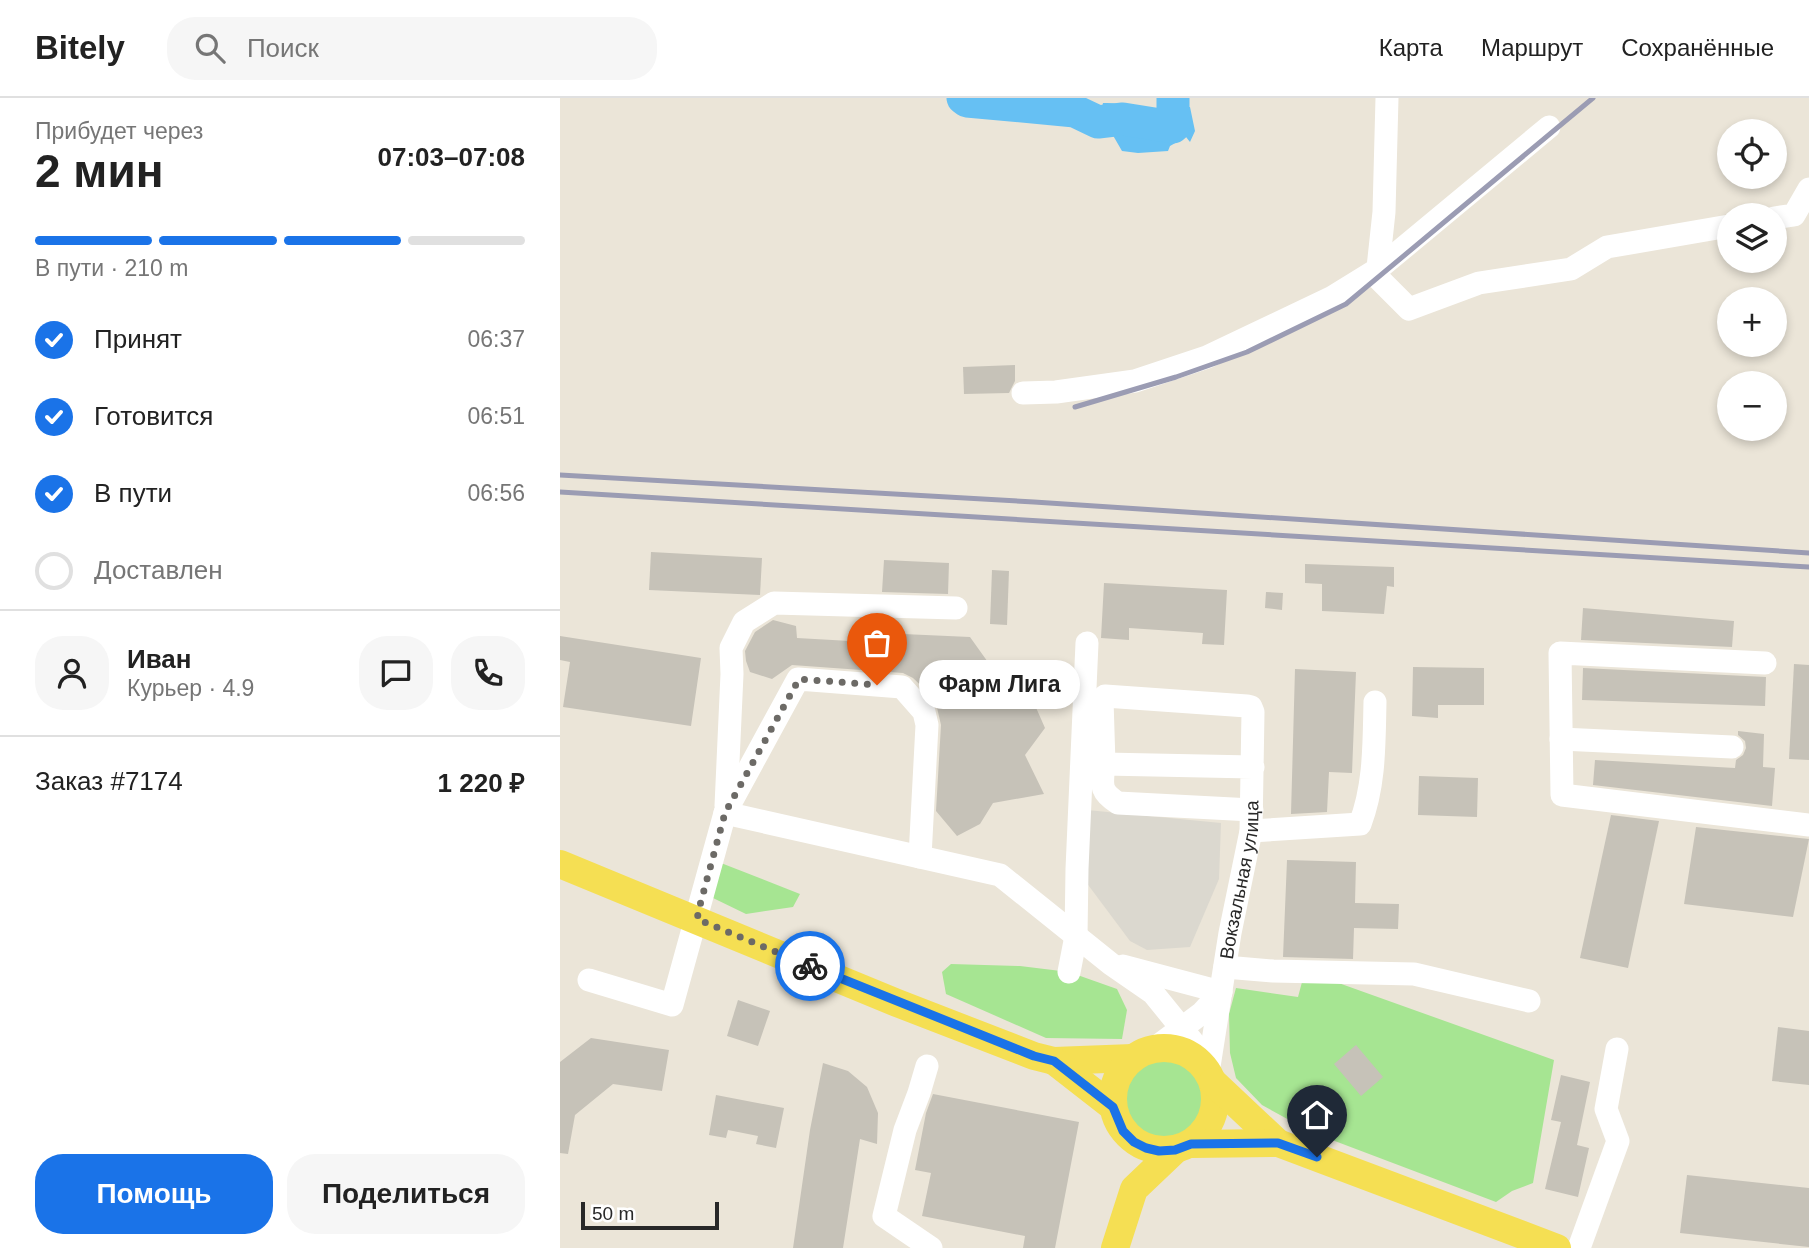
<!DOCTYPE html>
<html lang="ru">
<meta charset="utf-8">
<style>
:root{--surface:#fff;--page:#f6f6f6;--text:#222;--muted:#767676;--line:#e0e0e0;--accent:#1a73e8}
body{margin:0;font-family:Helvetica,sans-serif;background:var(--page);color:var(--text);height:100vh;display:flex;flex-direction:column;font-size:26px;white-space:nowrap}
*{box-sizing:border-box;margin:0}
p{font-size:23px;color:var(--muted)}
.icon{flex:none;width:38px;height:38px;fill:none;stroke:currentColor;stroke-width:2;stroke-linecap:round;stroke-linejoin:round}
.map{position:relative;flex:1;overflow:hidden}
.side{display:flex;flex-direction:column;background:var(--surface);width:560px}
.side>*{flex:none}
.controls{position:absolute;left:1157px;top:21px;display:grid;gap:14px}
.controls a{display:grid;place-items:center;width:70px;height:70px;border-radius:50%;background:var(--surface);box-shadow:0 4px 10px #0003;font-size:35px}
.scale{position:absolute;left:21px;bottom:18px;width:138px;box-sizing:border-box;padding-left:7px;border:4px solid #282828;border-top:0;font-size:19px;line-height:24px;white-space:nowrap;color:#282828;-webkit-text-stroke:5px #fff;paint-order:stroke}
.pin{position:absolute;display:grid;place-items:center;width:60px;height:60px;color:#fff;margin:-72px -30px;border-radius:50% 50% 50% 0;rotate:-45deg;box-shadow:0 0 7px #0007}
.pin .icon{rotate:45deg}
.courier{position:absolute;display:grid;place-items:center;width:70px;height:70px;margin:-35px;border:5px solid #1a73e8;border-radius:50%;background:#fff;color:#222;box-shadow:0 2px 9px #0007}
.bubble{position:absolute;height:49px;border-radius:24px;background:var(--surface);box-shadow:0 4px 10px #0003;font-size:23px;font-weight:700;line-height:49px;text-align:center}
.headline em{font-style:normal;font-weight:700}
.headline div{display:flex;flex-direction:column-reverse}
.headline{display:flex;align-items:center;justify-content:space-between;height:119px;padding:0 35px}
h1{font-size:46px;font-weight:700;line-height:52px}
.bar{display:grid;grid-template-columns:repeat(4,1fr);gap:10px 7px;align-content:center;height:84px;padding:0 35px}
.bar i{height:9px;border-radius:5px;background:var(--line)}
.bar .current{background:var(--accent)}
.bar p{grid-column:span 4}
.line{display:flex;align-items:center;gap:18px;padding:0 35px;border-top:2px solid var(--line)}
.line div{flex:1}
.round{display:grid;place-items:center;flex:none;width:74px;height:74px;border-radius:28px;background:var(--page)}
ol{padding:0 35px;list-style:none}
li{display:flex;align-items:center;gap:21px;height:77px}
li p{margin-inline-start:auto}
li .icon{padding:7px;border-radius:50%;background:var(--accent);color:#fff;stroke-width:4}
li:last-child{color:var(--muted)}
li i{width:38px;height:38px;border:4px solid var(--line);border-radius:50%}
.primary-button{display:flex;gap:14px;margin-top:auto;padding:14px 35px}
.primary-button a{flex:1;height:80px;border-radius:28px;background:var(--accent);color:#fff;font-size:28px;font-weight:700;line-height:80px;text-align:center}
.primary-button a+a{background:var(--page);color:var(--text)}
header{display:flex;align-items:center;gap:42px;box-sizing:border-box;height:98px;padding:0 35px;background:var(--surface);border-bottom:2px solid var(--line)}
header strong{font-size:33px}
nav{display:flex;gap:38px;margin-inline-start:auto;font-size:24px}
.search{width:490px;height:63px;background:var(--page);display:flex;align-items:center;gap:18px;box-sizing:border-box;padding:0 24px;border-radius:28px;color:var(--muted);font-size:26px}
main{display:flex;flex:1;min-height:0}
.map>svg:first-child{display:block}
.green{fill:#a6e592}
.plaza{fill:#dbd8cf}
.water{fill:#66c0f3}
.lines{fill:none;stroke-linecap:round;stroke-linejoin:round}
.river{stroke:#66c0f3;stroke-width:33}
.building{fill:#c6c2b8}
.minor{stroke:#fff;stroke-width:23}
.major{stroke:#f5df53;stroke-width:28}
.rail{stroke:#9b9cb3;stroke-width:5}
.done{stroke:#6c6a66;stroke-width:7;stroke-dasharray:0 12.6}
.route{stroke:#1a73e8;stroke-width:9}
.labels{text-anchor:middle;stroke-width:6;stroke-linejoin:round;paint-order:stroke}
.street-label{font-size:19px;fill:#282828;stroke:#fff}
</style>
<header>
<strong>Bitely</strong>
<div class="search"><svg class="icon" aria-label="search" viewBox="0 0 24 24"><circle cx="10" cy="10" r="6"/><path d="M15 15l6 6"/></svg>Поиск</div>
<nav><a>Карта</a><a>Маршрут</a><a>Сохранённые</a></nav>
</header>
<main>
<section class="side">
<div class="headline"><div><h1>2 мин</h1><p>Прибудет через</p></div><em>07:03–07:08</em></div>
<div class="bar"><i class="current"></i><i class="current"></i><i class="current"></i><i></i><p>В пути · 210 m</p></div>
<ol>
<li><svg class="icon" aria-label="check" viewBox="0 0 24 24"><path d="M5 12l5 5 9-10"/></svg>Принят<p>06:37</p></li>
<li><svg class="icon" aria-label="check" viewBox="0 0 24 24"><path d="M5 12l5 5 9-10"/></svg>Готовится<p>06:51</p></li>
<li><svg class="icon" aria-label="check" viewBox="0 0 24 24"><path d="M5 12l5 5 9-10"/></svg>В пути<p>06:56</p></li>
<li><i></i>Доставлен</li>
</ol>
<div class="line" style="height:126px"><a class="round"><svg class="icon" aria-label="person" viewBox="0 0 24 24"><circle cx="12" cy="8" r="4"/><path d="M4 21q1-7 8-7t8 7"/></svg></a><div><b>Иван</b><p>Курьер · 4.9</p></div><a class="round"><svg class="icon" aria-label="chat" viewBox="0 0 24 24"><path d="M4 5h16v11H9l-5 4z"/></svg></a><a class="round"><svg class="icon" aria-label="phone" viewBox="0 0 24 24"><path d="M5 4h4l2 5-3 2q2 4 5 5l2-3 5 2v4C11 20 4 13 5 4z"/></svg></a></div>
<div class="line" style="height:91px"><div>Заказ #7174</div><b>1 220 ₽</b></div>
<div class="primary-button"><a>Помощь</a><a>Поделиться</a></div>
</section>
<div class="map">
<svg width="1249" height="1150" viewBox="0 0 1249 1150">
<rect width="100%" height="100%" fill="#ebe5d8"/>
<g class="green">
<polygon points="161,765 240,796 233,809 186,816 153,800"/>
<polygon points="391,866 460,868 509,874 557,891 567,912 562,941 486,940 386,896 382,874"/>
<polygon points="745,873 994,962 973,1085 952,1093 936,1104 751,1034 702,1007 676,980 670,955 669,916 676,890 738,899"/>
<circle cx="604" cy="1002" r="45"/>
</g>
<polygon class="plaza" points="527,712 661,725 659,781 630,849 587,852 570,843 517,772"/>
<path class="water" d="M 605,0 L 620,0 L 623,9 L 630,9 L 635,33 L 630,44 L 626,39 L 610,48 L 608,53 L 578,55 L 562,53 L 547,27 L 538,24 L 543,5 C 549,5 556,5 562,7 C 580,12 580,22 602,12 Z"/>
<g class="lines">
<polyline class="river" points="403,0 407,3 515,13 538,24 563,21 613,29 613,0"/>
</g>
<g class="building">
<polygon points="455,267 455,283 449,295 404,296 403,269"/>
<polygon points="91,454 202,460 200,497 89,492"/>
<polygon points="324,462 389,465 388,496 322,494"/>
<polygon points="745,466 834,469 834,489 827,488 824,516 762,513 762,486 745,485"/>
<polygon points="432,472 449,473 447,527 430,526"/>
<polygon points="544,485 667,492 664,547 642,546 643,535 569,530 569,542 541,540"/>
<polygon points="706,494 723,495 722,512 705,510"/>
<polygon points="1023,510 1174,523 1172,549 1021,542"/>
<polygon points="213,522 236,528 237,540 343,546 343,536 410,539 430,567 487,577 474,605 485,630 465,657 484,696 433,705 420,726 397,738 376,713 381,627 375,601 353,580 343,575 232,567 212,581 190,574 186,563 185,553 195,534"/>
<polygon points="0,538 141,560 131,628 3,609 10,564 0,562"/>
<polygon points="1234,566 1249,567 1249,662 1229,661"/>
<polygon points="853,569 924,570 924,607 878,607 878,620 852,618"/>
<polygon points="1023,570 1206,579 1205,608 1022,602"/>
<polygon points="735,571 796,574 792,675 769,674 767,714 731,716"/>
<polygon points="1178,633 1204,636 1203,669 1215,670 1212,708 1033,687 1035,662 1175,670 1176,662 1183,657 1186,650 1185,643 1178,637"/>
<polygon points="859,678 918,680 917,719 858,717"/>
<polygon points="1051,717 1099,723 1068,870 1020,860"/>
<polygon points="1136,729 1249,741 1233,819 1124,806"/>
<polygon points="727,762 796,764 795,805 839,806 838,831 794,830 793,861 723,859"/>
<polygon points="178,902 210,913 198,948 167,938"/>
<polygon points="1218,929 1249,933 1249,987 1212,983"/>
<polygon points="31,940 109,952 102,993 53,986 15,1017 8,1056 0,1055 0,964"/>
<polygon points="796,947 823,979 801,998 774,966"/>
<polygon points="263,965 288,973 307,989 318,1015 317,1046 300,1041 283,1150 233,1150 250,1032"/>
<polygon points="1001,977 1030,984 1017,1047 1029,1050 1018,1099 985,1091 1001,1024 991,1022"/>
<polygon points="373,996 519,1024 495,1150 463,1150 465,1138 362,1118 371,1075 355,1072 366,1015"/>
<polygon points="156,997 224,1010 216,1050 196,1046 198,1038 168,1032 166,1040 149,1037"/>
<polygon points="1127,1077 1249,1090 1249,1149 1120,1135"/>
</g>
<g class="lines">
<g class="minor">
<polyline points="827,0 824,114 817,179 849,211 919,185 1011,171 1047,149 1169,128"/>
<polyline points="1214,120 1234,117 1249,91"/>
<polyline points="463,295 496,294 575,283 647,259 771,200 818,171 989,29"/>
<polyline points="1205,565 1000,555 1002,697 1249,727"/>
<polyline points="1001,641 1172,649"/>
<path d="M 544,666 C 542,687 539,693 558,705 L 692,712"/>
<polyline points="166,708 172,576 171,550 184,524 214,505 396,510"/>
<polyline points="165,715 440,777 551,866 593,895 636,948 648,975"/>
<path d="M 691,733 L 800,726 C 815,687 814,645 815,604"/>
<polyline points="563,868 661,894"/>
<polyline points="665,869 713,873 854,876 969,903"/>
<polyline points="509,874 516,838 517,771 527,545"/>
<polyline points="29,882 112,907 165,715 238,581 342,589 364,614 367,627 360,759"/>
<polyline points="595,950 642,915 661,894"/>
<polyline points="367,968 359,995 345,1032 324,1118 371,1150"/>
<path id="s1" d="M 648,975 L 670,835 L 691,733 L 693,614 L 691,609 L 687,608 L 545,598 L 542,601 L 544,666 L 693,669"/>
<polyline points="1019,1150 1058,1043 1046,1011 1057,951"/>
</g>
<g class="major">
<polyline points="0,766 337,905 474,958 494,963 573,960"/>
<circle cx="604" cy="1001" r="51"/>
<polyline points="494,963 553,1009"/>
<polyline points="653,984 718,1045"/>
<polyline points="631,1046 718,1045 997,1150"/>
<polyline points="555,1150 574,1091 615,1052"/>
</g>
<g class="rail">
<polyline points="515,309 616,279 687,254 786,206 1033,0"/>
<polyline points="0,377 474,404 1249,455"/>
<polyline points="0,394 1249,469"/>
</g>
</g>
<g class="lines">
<polyline class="done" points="250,868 137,821 140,807 165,715 239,581 317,587"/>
<polyline class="route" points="250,868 474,958 494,963 553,1009 563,1033 574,1044 586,1050 599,1053 615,1052 631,1046 718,1045 757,1059"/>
</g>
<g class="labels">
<g class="street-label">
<text dy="7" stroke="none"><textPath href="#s1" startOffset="196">Вокзальная улица</textPath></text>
</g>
</g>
</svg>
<div class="controls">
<a><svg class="icon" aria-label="locate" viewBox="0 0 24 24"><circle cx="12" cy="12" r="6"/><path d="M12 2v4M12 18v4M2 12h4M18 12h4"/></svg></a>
<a><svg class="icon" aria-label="layers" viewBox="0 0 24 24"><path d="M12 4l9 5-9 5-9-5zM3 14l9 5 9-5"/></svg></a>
<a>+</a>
<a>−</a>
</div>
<div class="scale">50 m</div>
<div class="pin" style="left:317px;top:587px;background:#ea580c"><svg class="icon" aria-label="bag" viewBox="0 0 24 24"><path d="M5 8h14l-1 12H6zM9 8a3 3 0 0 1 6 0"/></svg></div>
<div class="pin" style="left:757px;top:1059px;background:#1f2937"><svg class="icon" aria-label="home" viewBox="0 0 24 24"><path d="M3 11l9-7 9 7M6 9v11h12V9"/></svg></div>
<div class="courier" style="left:250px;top:868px"><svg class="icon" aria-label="bike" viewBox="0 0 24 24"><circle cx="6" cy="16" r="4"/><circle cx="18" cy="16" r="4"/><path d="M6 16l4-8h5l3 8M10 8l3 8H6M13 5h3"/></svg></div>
<div class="bubble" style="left:359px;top:562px;width:161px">Фарм Лига</div>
</div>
</main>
